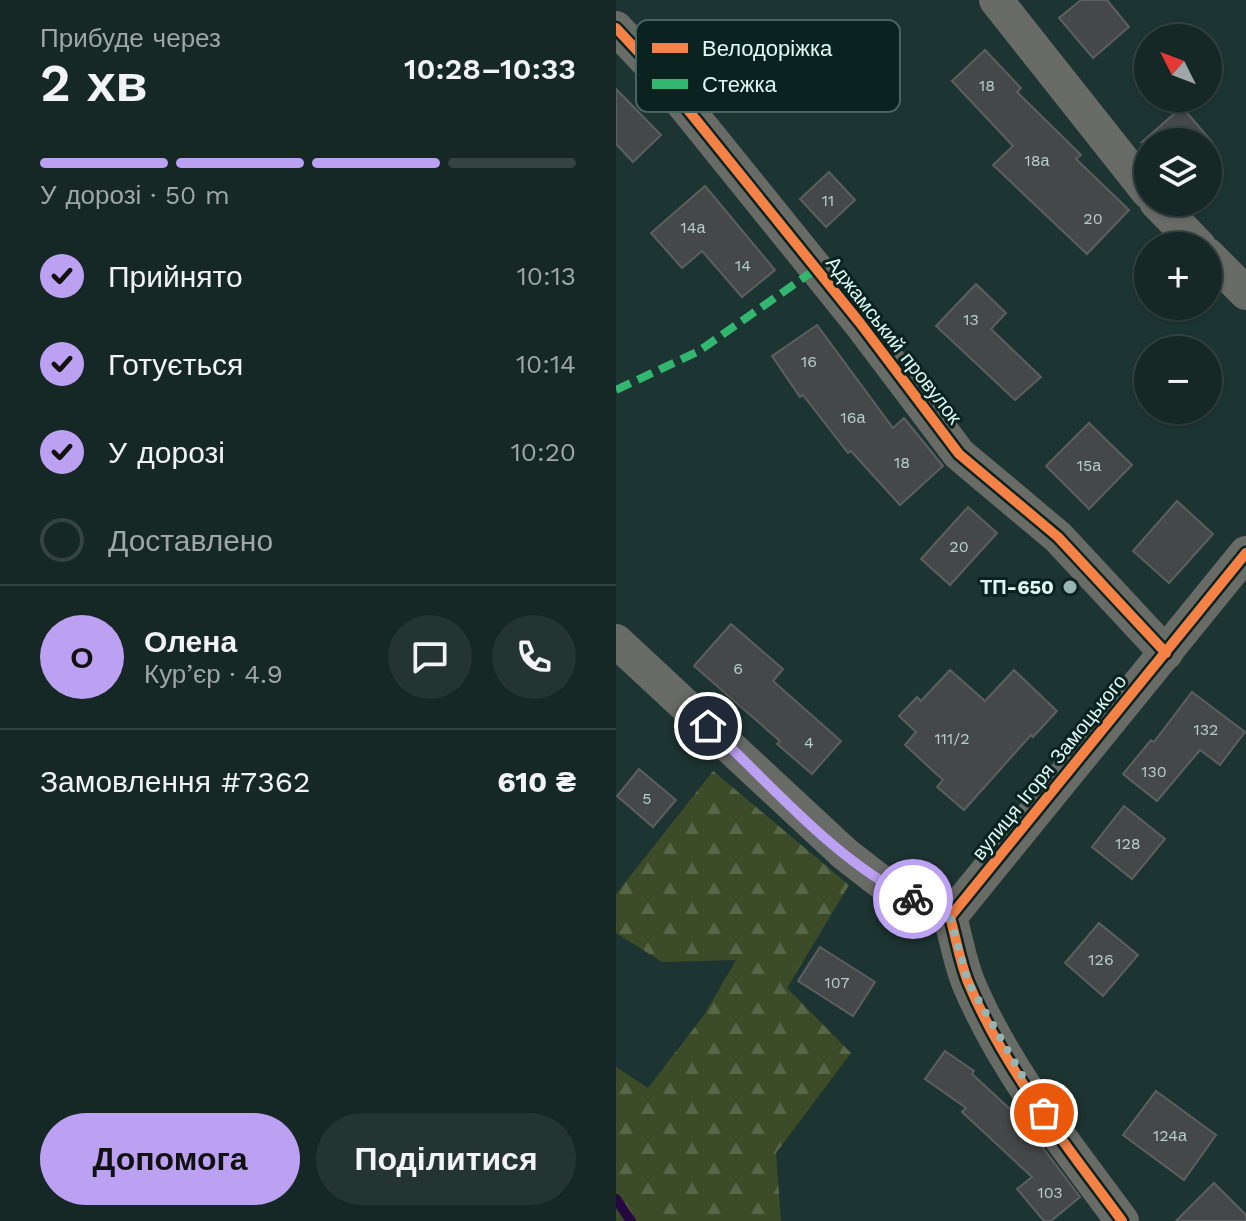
<!DOCTYPE html>
<html lang="uk">
<meta charset="utf-8">
<style>
:root{--surface:#162826;--page:#233432;--text:#f1f3f6;--muted:#9ea6a7;--line:#354443;--accent:#bca0f2}
body{margin:0;font-family:"Work Sans",sans-serif;background:var(--page);color:var(--text);height:100vh;display:flex;flex-direction:column;font-size:30px;white-space:nowrap}
*{box-sizing:border-box;margin:0}
p{font-size:26px;color:var(--muted)}
.icon{flex:none;width:44px;height:44px;fill:none;stroke:currentColor;stroke-width:2;stroke-linecap:round;stroke-linejoin:round}
.map{position:relative;flex:1;overflow:hidden}
.sheet{display:flex;flex-direction:column;background:var(--surface);width:616px}
.sheet>*{flex:none}
.needle{width:52px;rotate:312deg}
.fabs{position:absolute;left:518px;top:24px;display:grid;gap:16px}
.fabs a{display:grid;place-items:center;width:88px;height:88px;border-radius:50%;background:var(--surface);box-shadow:0 2px 6px #0004,0 0 0 2px var(--line);font-size:40px}
.pin{position:absolute;display:grid;place-items:center;width:68px;height:68px;color:#fff;margin:-34px;border:4px solid #fff;border-radius:50%;box-shadow:0 2px 8px #0007}
.courier{position:absolute;display:grid;place-items:center;width:80px;height:80px;margin:-40px;border:6px solid #bca0f2;border-radius:50%;background:#fff;color:#222;box-shadow:0 2px 10px #0007}
.overview em{font-style:normal;font-weight:600}
.overview div{display:flex;flex-direction:column-reverse}
.overview{display:flex;align-items:center;justify-content:space-between;height:136px;padding:0 40px}
h1{font-size:52px;font-weight:600;line-height:60px}
.bar{display:grid;grid-template-columns:repeat(4,1fr);gap:12px 8px;align-content:center;height:96px;padding:0 40px}
.bar i{height:10px;border-radius:6px;background:var(--line)}
.bar .active{background:var(--accent)}
.bar p{grid-column:span 4}
.line{display:flex;align-items:center;gap:20px;padding:0 40px;border-top:2px solid var(--line)}
.line div{flex:1}
.round{display:grid;place-items:center;flex:none;width:84px;height:84px;border-radius:42px;background:var(--page)}
ol{padding:0 40px;list-style:none}
li{display:flex;align-items:center;gap:24px;height:88px}
li p{margin-inline-start:auto}
li .icon{padding:8px;border-radius:50%;background:var(--accent);color:#111;stroke-width:4}
li:last-child{color:var(--muted)}
li i{width:44px;height:44px;border:4px solid var(--line);border-radius:50%}
.primary-button{display:flex;gap:16px;margin-top:auto;padding:16px 40px}
.primary-button a{flex:1;height:92px;border-radius:48px;background:var(--accent);color:#111;font-size:32px;font-weight:600;line-height:92px;text-align:center}
.primary-button a+a{background:var(--page);color:var(--text)}
main{display:flex;flex:1;min-height:0}
.map>svg:first-child{display:block}
.forest{fill:url(#forest-firs)}
.lines{fill:none;stroke-linecap:round;stroke-linejoin:round}
.stream{stroke:#270941;stroke-width:10}
.building{fill:#444849;stroke:#5d5f5f;stroke-width:2}
.minor{stroke:#696b67;stroke-width:34}
.quiet{stroke:#33b770;stroke-width:8;stroke-dasharray:16 8;stroke-linecap:butt}
.cycleway-casing{stroke:#0b2320;stroke-width:15}
.cycleway{stroke:#f48246;stroke-width:10}
.done{stroke:#9ab5b1;stroke-width:8;stroke-dasharray:0 14.4}
.route{stroke:#bca0f2;stroke-width:10}
.poi-dot{fill:#9ab5b1;stroke:#0b2320;stroke-width:3}
.labels{text-anchor:middle;stroke-width:6;stroke-linejoin:round;paint-order:stroke}
.number-label{font-size:16px;fill:#b7ceca}
.street-label{font-size:20px;fill:#ddfaf5;stroke:#0b2320}
.poi-label{font-size:20px;font-weight:bold;fill:#ddfaf5;stroke:#0b2320;text-anchor:end}
.key{fill:#0b2320;stroke:#4a6460;stroke-width:2}
.key-label{font-size:22px;fill:#ddfaf5}
</style>
<main>
<section class="sheet">
<div class="overview"><div><h1>2 хв</h1><p>Прибуде через</p></div><em>10:28–10:33</em></div>
<div class="bar"><i class="active"></i><i class="active"></i><i class="active"></i><i></i><p>У дорозі · 50 m</p></div>
<ol>
<li><svg class="icon" aria-label="check" viewBox="0 0 24 24"><path d="M5 12l5 5 9-10"/></svg>Прийнято<p>10:13</p></li>
<li><svg class="icon" aria-label="check" viewBox="0 0 24 24"><path d="M5 12l5 5 9-10"/></svg>Готується<p>10:14</p></li>
<li><svg class="icon" aria-label="check" viewBox="0 0 24 24"><path d="M5 12l5 5 9-10"/></svg>У дорозі<p>10:20</p></li>
<li><i></i>Доставлено</li>
</ol>
<div class="line" style="height:144px"><b class="round" style="background:var(--accent);color:#111">О</b><div><b>Олена</b><p>Кур’єр · 4.9</p></div><a class="round"><svg class="icon" aria-label="chat" viewBox="0 0 24 24"><path d="M4 5h16v11H9l-5 4z"/></svg></a><a class="round"><svg class="icon" aria-label="phone" viewBox="0 0 24 24"><path d="M5 4h4l2 5-3 2q2 4 5 5l2-3 5 2v4C11 20 4 13 5 4z"/></svg></a></div>
<div class="line" style="height:104px"><div>Замовлення #7362</div><b>610 ₴</b></div>
<div class="primary-button"><a>Допомога</a><a>Поділитися</a></div>
</section>
<div class="map">
<svg width="630" height="1221" viewBox="0 0 630 1221">
<defs>
<pattern id="forest-firs" width="22" height="20" patternUnits="userSpaceOnUse" patternTransform="scale(2)"><rect width="22" height="20" fill="#3c4b28"/><path d="M5 1l3.5 6h-7zM16 11l3.5 6h-7z" fill="#586648"/></pattern>
</defs>
<rect width="100%" height="100%" fill="#1d3532"/>
<polygon class="forest" points="97,771 233,885 171,988 235,1053 160,1153 165,1221 0,1221 0,1067 32,1088 88,1015 120,960 46,962 0,933 0,894"/>
<g class="lines">
<polyline class="stream" points="0,1199 15,1221"/>
</g>
<g class="building">
<polygon points="465,0 491,0 513,27 477,58 443,18"/>
<polygon points="369,50 405,88 401,92 465,155 460,159 513,210 471,254 377,165 397,146 336,81"/>
<polygon points="0,89 45,135 17,162 0,144"/>
<polygon points="566,107 596,142 526,142"/>
<polygon points="213,172 239,200 210,227 184,199"/>
<polygon points="89,186 159,270 126,297 86,251 66,268 35,233"/>
<polygon points="360,284 390,313 375,329 425,377 399,400 320,326"/>
<polygon points="201,325 277,428 288,418 327,466 284,505 235,451 232,453 187,395 184,397 156,356"/>
<polygon points="473,423 516,465 473,509 430,466"/>
<polygon points="561,501 597,534 553,583 517,551"/>
<polygon points="352,507 381,533 334,585 305,559"/>
<polygon points="115,624 167,669 157,681 225,741 196,774 161,744 164,741 78,666"/>
<polygon points="334,670 369,701 398,670 441,711 417,737 415,735 348,810 321,787 327,780 289,745 300,732 283,716 301,697 305,701"/>
<polygon points="576,692 629,732 604,765 584,750 541,801 507,774 535,740 538,742"/>
<polygon points="23,769 60,800 37,827 1,796"/>
<polygon points="508,806 549,839 516,879 476,847"/>
<polygon points="483,923 522,955 487,996 449,963"/>
<polygon points="204,947 259,982 237,1016 182,981"/>
<polygon points="329,1051 358,1071 356,1074 406,1120 464,1197 435,1221 428,1221 401,1189 416,1177 346,1112 350,1108 309,1079"/>
<polygon points="540,1091 600,1135 568,1180 507,1135"/>
<polygon points="598,1183 630,1215 630,1221 560,1221"/>
</g>
<g class="lines">
<g class="minor">
<polyline points="380,0 532,192"/>
<polyline points="0,28 43,74 244,323 343,454 442,537 550,653"/>
<polyline points="540,202 583,246"/>
<polyline points="592,255 630,293"/>
<polyline points="0,641 229,854 269,885 334,917"/>
<path d="M 506,1221 C 451,1146 388,1069 352,982 C 344,962 340,938 334,917 L 630,553"/>
</g>
<polyline class="quiet" points="0,390 83,351 200,269"/>
<defs>
<g id="cycleway">
<polyline points="0,28 43,74 244,323 343,454 442,537 550,653"/>
<path d="M 506,1221 C 451,1146 388,1069 352,982 C 344,962 340,938 334,917 L 630,553"/>
</g>
</defs>
<use href="#cycleway" class="cycleway-casing"/>
<use href="#cycleway" class="cycleway"/>
</g>
<g class="lines">
<polyline class="done" points="297,899 334,917 352,982 428,1113"/>
<path class="route" d="M 92,726 C 156,785 218,860 297,899"/>
</g>
<circle class="poi-dot" cx="454" cy="587" r="8"/>
<g class="labels">
<g class="number-label">
<text x="371" y="91">18</text>
<text x="421" y="166">18а</text>
<text x="212" y="206">11</text>
<text x="477" y="224">20</text>
<text x="77" y="233">14а</text>
<text x="127" y="271">14</text>
<text x="355" y="325">13</text>
<text x="193" y="367">16</text>
<text x="237" y="423">16а</text>
<text x="286" y="468">18</text>
<text x="473" y="471">15а</text>
<text x="343" y="552">20</text>
<text x="122" y="674">6</text>
<text x="590" y="735">132</text>
<text x="336" y="744">111/2</text>
<text x="193" y="748">4</text>
<text x="538" y="777">130</text>
<text x="31" y="804">5</text>
<text x="512" y="849">128</text>
<text x="485" y="965">126</text>
<text x="221" y="988">107</text>
<text x="554" y="1141">124а</text>
<text x="434" y="1198">103</text>
</g>
<g class="street-label">
<text transform="translate(278 340) rotate(52)" y="7">Аджамський провулок</text>
<text transform="translate(433 767) rotate(-51)" y="7">вулиця Ігоря Замоцького</text>
</g>
<g class="poi-label">
<text x="438" y="594">ТП-650</text>
</g>
</g>
<rect x="20" y="20" width="264" height="92" rx="12" class="key"/>
<rect x="36" y="43" width="36" height="10" fill="#f48246"/>
<rect x="36" y="79" width="36" height="10" fill="#33b770"/>
<g class="key-label">
<text x="86" y="56">Велодоріжка</text>
<text x="86" y="92">Стежка</text>
</g>
</svg>
<div class="fabs">
<a><svg class="needle" viewBox="-14 -14 28 28"><path d="M0-13l5 13h-10z" fill="#e53935"/><path d="M0 13l5-13h-10z" fill="#9ea6a7"/></svg></a>
<a><svg class="icon" aria-label="layers" viewBox="0 0 24 24"><path d="M12 4l9 5-9 5-9-5zM3 14l9 5 9-5"/></svg></a>
<a>+</a>
<a>−</a>
</div>
<div class="pin" style="left:428px;top:1113px;background:#ea580c"><svg class="icon" aria-label="bag" viewBox="0 0 24 24"><path d="M5 8h14l-1 12H6zM9 8a3 3 0 0 1 6 0"/></svg></div>
<div class="pin" style="left:92px;top:726px;background:#1f2937"><svg class="icon" aria-label="home" viewBox="0 0 24 24"><path d="M3 11l9-7 9 7M6 9v11h12V9"/></svg></div>
<div class="courier" style="left:297px;top:899px"><svg class="icon" aria-label="bike" viewBox="0 0 24 24"><circle cx="6" cy="16" r="4"/><circle cx="18" cy="16" r="4"/><path d="M6 16l4-8h5l3 8M10 8l3 8H6M13 5h3"/></svg></div>
</div>
</main>
